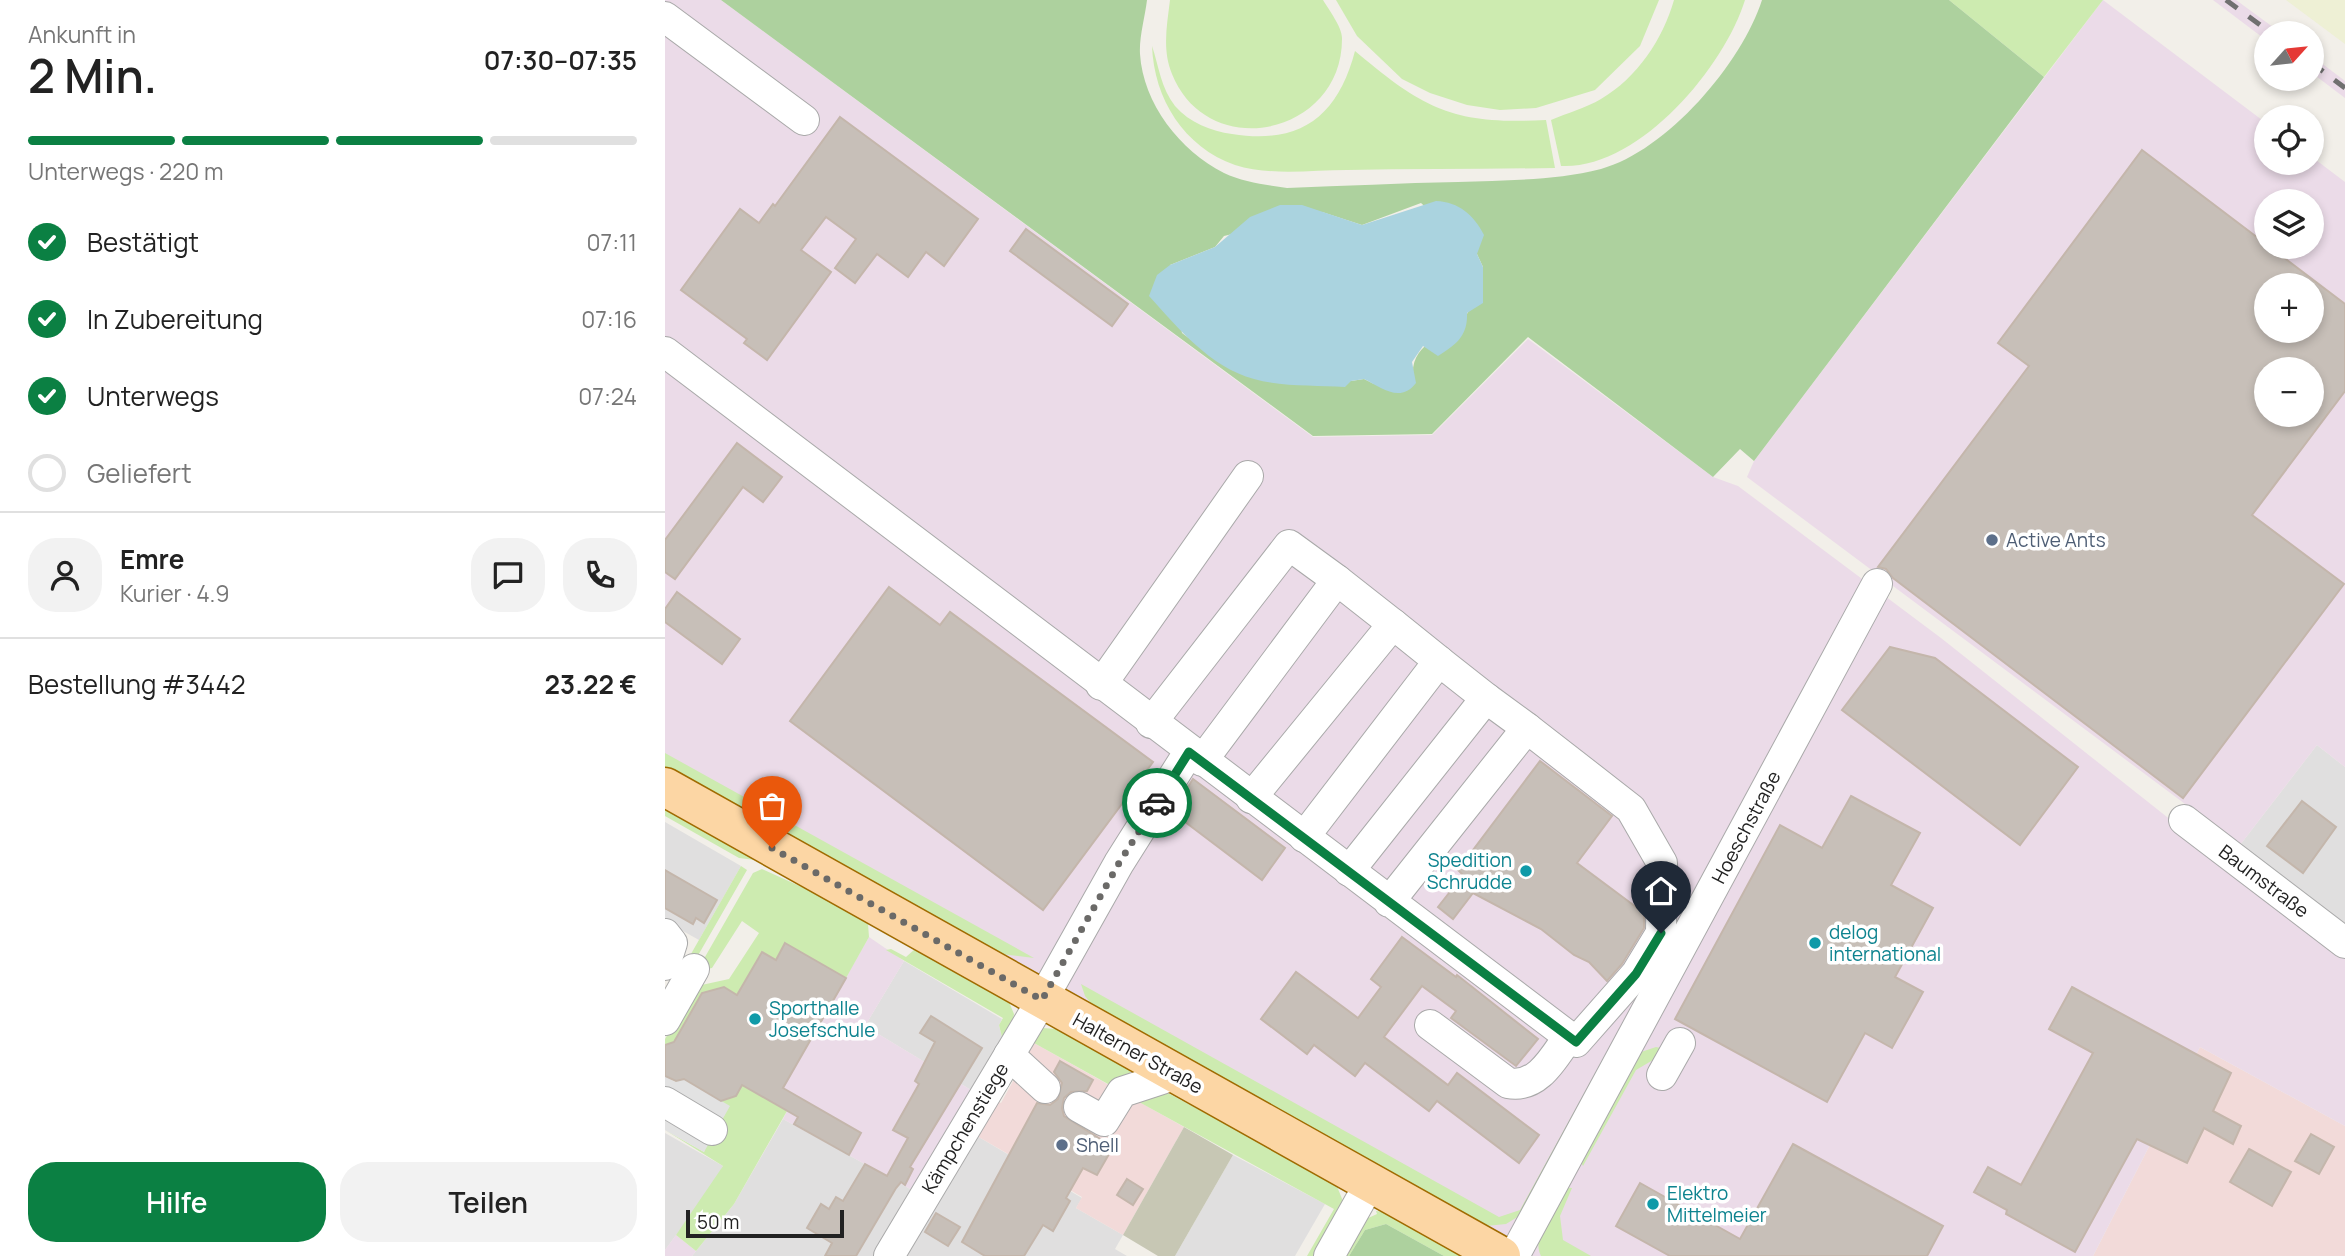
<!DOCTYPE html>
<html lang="de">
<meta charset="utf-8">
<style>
:root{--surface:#fff;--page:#f2f2f2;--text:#222;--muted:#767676;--line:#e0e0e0;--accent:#0b8043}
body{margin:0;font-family:Manrope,sans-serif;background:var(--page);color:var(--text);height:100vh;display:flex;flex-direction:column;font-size:26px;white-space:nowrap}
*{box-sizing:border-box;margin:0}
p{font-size:23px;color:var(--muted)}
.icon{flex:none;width:38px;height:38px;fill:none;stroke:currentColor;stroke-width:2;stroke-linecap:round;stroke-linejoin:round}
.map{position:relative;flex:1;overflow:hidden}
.sheet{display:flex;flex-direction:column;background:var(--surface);width:665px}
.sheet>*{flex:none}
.needle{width:46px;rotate:63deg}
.fabs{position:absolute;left:1589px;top:21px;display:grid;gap:14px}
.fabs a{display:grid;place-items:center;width:70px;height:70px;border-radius:50%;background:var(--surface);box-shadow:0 4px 10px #0003;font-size:35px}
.scale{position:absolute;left:21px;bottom:18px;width:158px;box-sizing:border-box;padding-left:7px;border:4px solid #222;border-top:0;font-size:19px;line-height:24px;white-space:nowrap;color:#222;-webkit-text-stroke:5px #fff;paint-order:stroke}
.pin{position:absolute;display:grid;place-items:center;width:60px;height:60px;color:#fff;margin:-72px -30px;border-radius:50% 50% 50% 0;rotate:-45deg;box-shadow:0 0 7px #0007}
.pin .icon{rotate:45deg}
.courier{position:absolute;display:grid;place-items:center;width:70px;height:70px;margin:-35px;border:5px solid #0b8043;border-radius:50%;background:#fff;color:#222;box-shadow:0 2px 9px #0007}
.overview em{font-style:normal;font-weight:600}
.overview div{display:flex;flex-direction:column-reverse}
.overview{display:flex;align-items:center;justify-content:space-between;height:119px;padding:0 28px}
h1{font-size:46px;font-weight:600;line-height:52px}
.bar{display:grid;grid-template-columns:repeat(4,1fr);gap:10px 7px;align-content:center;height:84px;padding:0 28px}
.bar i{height:9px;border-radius:5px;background:var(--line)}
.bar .selected{background:var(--accent)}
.bar p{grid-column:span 4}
.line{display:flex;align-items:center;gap:18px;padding:0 28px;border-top:2px solid var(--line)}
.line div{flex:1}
.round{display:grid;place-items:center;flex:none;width:74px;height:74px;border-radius:28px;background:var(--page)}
ol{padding:0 28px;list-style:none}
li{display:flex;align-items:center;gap:21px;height:77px}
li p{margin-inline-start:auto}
li .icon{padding:7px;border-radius:50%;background:var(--accent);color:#fff;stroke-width:4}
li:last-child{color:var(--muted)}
li i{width:38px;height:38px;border:4px solid var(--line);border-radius:50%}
.action{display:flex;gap:14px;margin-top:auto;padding:14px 28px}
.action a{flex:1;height:80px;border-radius:28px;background:var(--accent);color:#fff;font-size:28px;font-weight:600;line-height:80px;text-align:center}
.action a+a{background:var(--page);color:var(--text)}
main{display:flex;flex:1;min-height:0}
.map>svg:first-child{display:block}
.residential{fill:#e0dfdf}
.commercial{fill:#f2dad9}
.industrial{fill:#ebdbe8;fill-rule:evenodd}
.construction{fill:#c7c7b4}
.farmland{fill:#eef0d5}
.grass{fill:#cdebb0}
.forest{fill:#add19e;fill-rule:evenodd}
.parking{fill:#e2e2e2}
.water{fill:#aad3df}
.building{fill:#c7bfb8;stroke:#c4b6ab;stroke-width:2;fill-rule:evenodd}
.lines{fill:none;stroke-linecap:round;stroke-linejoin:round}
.minor-casing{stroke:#a9a9a9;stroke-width:32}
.major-casing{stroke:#a06b00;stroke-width:41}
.minor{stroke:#fff;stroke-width:30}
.major{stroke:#fcd6a4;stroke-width:38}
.rail{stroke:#707070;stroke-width:5;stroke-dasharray:14 14;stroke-linecap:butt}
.done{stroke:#6b6a68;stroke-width:7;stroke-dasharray:0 12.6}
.route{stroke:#0b8043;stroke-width:9}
.service-dot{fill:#5c6f8a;stroke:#fff;stroke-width:2.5}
.culture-dot{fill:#0f9aa8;stroke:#fff;stroke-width:2.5}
.labels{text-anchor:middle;stroke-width:7;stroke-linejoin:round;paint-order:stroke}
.service-label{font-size:19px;fill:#4e5e75;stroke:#fff;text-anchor:start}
.street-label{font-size:19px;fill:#222;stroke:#fff}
.culture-label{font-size:19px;fill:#0d838f;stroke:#fff;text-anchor:start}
</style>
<main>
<section class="sheet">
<div class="overview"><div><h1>2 Min.</h1><p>Ankunft in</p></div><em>07:30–07:35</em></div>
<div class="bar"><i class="selected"></i><i class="selected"></i><i class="selected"></i><i></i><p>Unterwegs · 220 m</p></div>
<ol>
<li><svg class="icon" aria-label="check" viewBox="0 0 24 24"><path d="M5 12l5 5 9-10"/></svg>Bestätigt<p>07:11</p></li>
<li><svg class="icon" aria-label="check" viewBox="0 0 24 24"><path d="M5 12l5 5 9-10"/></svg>In Zubereitung<p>07:16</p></li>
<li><svg class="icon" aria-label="check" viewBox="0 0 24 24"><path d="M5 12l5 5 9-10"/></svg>Unterwegs<p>07:24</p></li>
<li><i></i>Geliefert</li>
</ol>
<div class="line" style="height:126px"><a class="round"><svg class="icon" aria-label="person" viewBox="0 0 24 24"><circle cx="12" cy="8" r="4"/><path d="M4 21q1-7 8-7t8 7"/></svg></a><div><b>Emre</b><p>Kurier · 4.9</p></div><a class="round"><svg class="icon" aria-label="chat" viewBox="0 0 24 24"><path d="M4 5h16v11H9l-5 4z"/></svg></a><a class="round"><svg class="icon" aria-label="phone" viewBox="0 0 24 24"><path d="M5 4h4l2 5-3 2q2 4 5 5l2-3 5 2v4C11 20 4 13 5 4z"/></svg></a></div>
<div class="line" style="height:91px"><div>Bestellung #3442</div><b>23.22 €</b></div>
<div class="action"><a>Hilfe</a><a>Teilen</a></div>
</section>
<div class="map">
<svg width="1680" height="1256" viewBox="0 0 1680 1256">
<rect width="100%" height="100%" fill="#f2efe9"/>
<g class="residential">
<polygon points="1652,745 1680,767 1680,924 1575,845"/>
<polygon points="0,822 76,866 34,940 0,921"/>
<polygon points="239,961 337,1019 334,1025 337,1037 306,1090 200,1026"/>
<polygon points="118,1119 247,1190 209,1256 27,1256 69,1204"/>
<polygon points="0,1133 58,1166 44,1191 0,1250"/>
<polygon points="312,1136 417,1198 411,1208 458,1235 450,1249 462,1256 242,1256"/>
<polygon points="568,1155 660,1204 630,1256 510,1256"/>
</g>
<g class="commercial">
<polygon points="369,1043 519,1127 458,1235 411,1208 417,1197 312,1136 332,1101 336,1103"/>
<polygon points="1535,1047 1680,1126 1680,1256 1428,1256"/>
</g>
<g class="industrial">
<polygon points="0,0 56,0 648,437 767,435 863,339 1048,477 1073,486 1276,638 1680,958 1680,1126 1535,1047 1428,1256 836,1256 0,787"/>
<path d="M 1438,0 L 1601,123 L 1601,163 L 1647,163 L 1647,157 L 1680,182 L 1680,767 L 1652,745 L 1575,845 L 1082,477 L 1089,461 ZM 1601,201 L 1647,201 L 1647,247 L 1601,247 ZM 1601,285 L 1647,285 L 1647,331 L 1601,331 ZM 1601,369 L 1647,369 L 1647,415 L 1601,415 Z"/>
<polygon points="1548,0 1571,0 1616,33 1601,33 1601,40"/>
<polygon points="1647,56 1680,81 1680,98 1647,73"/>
<polygon points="204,937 239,961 200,1026 306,1090 247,1190 118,1119 122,1111 109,1103"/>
<polygon points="11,1235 31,1251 27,1256 0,1256 0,1250"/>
</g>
<polygon class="construction" points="519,1127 568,1155 510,1256 493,1256 458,1235"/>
<polygon class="farmland" points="1621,0 1680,0 1680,44"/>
<g class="grass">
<path d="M 505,0 L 658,0 C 664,10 677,27 677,38 C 678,135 543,164 507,74 C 497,50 502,25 505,0 Z"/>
<polygon points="671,0 994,0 975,46 930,90 871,108 835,110 802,105 765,93 737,79 692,36"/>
<path d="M 1009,0 L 1080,0 C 1059,68 973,170 896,166 L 886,120 C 902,113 921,108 936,99 C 972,78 998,39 1009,0 Z"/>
<polygon points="1284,0 1438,0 1379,77"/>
<path d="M 487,46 C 494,67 496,88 510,106 C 525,123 546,131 567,134 C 636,145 673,116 690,51 C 759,109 788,125 881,120 L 890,168 C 821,169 751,169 682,170 C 647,170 604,176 570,165 C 519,147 489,99 487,46 Z"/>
<polygon points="0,753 369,958 336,954 0,771"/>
<polygon points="0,803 69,842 90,860 74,858 0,816"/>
<polygon points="76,866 82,870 0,1013 16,971 14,957 22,961"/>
<polygon points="97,869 150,893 203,924 204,937 181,978 120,944 111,960 97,952 72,995 9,1042 0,1045 0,1039 32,986 64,979 94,933 77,921 47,968 32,971 88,873"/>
<polygon points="226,949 241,957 250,949 344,1002 349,1014 346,1034 341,1030 337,1037 334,1025 338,1018 221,950"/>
<polygon points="416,984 834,1217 855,1210 939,1057 941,1060 859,1213 841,1224 821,1226 429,1007 420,996"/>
<polygon points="378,1028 391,1029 465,1070 465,1079 443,1084 369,1043 366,1035"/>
<polygon points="991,1047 1005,1050 998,1062 988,1060 971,1070 918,1166 913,1157 973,1053"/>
<polygon points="77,1085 122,1111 69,1204 31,1251 11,1235 58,1166 0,1130 39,1152 56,1101 71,1096"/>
<polygon points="501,1092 671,1184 680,1206 653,1256 642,1256 669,1209 474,1102 474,1099"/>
<path d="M 896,1187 L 907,1188 L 895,1216 L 898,1240 L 926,1256 L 876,1256 C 866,1237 888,1205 896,1187 Z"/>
<polygon points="711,1211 719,1212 800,1256 779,1256 721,1224 700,1230 684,1256 677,1256 701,1219 712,1214"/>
</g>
<g class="forest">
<path d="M 56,0 L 482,0 C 480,17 474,37 475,54 C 478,103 515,151 559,173 C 578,182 601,185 622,188 C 679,186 736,183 793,182 C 841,180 889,181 936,169 C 1002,151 1077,63 1097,0 L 1284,0 L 1379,77 L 1089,461 L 1075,449 L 1048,477 L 863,337 L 767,434 L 648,436 ZM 756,203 L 812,254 L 818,267 C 813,280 810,303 802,314 C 783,338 746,340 748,376 L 709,384 L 699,379 L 686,381 L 567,370 L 517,333 L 505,265 L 550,247 L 559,236 L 657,212 L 697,225 Z"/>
<polygon points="721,1224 779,1256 684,1256 700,1230"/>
</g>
<polygon class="parking" points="0,1076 10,1082 19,1079 65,1106 39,1152 0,1130"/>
<path class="water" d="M 771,201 C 794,202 809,215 819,235 L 812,254 L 818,267 L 818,303 L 802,313 C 803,336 791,345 773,356 L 758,346 L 747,362 L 751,383 C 735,404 716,387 699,379 L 686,381 L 680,387 C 651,385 617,387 589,379 C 545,367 513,328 484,296 L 492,275 L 505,265 L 550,247 L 585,217 L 615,205 L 637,205 L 697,225 Z"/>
<g class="building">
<polygon points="175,117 313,219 279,266 261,252 243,277 212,254 190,283 170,268 191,239 161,217 136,250 166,272 102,360 79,343 82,339 16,290 75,209 94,223 108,204 110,206"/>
<path d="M 1477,150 L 1680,304 L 1680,391 L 1587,515 L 1679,584 L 1518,798 L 1228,578 L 1221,569 L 1213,567 L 1364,366 L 1333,343 ZM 1601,285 L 1647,285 L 1647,331 L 1601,331 ZM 1601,369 L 1647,369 L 1647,415 L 1601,415 Z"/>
<polygon points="361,229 463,304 447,326 345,251"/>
<polygon points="72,443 117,477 98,502 78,487 10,579 0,572 0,540"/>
<polygon points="224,587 275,625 285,612 488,762 378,910 125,721"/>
<polygon points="12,592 75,639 57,664 0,622 0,609"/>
<polygon points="1225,647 1270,658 1413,767 1355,845 1177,710"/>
<polygon points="875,761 947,816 912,863 979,913 979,928 957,964 942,981 924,962 909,955 876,929 808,893 788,919 773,907 795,879 797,874 793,870"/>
<polygon points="528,779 620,848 597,880 507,812"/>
<polygon points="1186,796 1255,833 1226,885 1268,908 1230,977 1258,992 1227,1048 1200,1033 1162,1102 1010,1019 1115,825 1157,848"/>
<polygon points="1637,801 1671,827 1638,873 1602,846"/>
<polygon points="0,870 52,900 39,923 31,918 28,924 0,908"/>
<polygon points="737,937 791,977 792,975 873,1039 851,1066 786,1018 791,1011 757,986 719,1037 783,1085 792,1073 874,1135 854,1163 772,1101 764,1111 700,1063 690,1076 649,1045 642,1054 596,1019 631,972 693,1018 716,987 706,979"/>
<polygon points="120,943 181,978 118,1088 196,1133 184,1155 129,1124 133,1117 77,1085 71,1096 56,1101 19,1079 11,1081 0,1076 0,1045 9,1042 37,993 59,987 72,995 97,952 111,960"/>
<polygon points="1407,987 1566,1073 1548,1111 1576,1126 1568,1144 1539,1128 1522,1163 1472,1139 1410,1252 1341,1214 1342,1210 1309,1192 1323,1167 1356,1185 1428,1053 1384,1029"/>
<polygon points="266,1016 317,1048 245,1167 248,1169 240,1185 236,1182 231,1188 191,1256 160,1256 167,1243 142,1228 156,1204 164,1209 171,1197 178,1201 200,1164 222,1176 243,1138 228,1130 254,1084 250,1081 270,1042 255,1033"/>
<polygon points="395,1061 428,1080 422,1091 406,1092 399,1098 397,1108 399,1116 448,1147 432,1175 418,1168 401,1198 405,1201 388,1231 378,1225 359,1256 320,1256 297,1242 372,1103 385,1105 393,1099 397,1083 389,1072"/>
<polygon points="1646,1134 1669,1147 1654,1174 1630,1161"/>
<polygon points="1128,1144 1278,1226 1262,1256 1005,1256 951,1226 975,1183 1075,1239"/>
<polygon points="1584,1149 1626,1172 1607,1206 1565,1182"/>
<polygon points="462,1179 478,1189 468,1205 452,1195"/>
<polygon points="271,1213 295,1227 283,1246 260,1232"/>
</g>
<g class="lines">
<defs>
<g id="minor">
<polyline points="0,17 139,120"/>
<path d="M 0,352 C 303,583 606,814 911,1042 L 971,974 L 996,933 L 997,863 L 966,809 L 862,728 L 724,902"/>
<polyline points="436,685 583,476"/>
<polyline points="486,723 624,545 672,580"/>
<polyline points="537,761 672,580 728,624"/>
<polyline points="586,798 728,624 774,661"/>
<polyline points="1519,820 1680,943"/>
<polyline points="639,837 774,661 821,698"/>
<polyline points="684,871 821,698 862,728"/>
<polyline points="0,934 7,943 0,965"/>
<polyline points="0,1020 29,969"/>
<path d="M 765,1025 L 843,1083 C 873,1089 889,1057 904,1036"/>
<polyline points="344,1055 380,1088"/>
<polyline points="997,1075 1015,1043"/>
<polyline points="0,1102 47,1130"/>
<polyline points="414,1107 439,1121 457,1092 512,1074"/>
<polyline points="224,1256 377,1000 454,863 524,752"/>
<polyline points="664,1256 705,1183"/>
<polyline points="849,1256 1212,584"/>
</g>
<polyline id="major" points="0,787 836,1256"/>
</defs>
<use href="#minor" class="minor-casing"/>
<use href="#major" class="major-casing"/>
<use href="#minor" class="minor"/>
<use href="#major" class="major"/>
<g class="rail">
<polyline points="1561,0 1606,33"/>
<polyline points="1647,63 1680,88"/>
</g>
</g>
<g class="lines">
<polyline class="done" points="107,848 377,1000 454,863 492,803"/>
<polyline class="route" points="492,803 524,752 911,1042 971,974 996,933"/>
</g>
<g class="service-dot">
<circle cx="1327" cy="540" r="7"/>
<circle cx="397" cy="1145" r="7"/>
</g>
<g class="culture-dot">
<circle cx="861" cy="871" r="7"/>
<circle cx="1150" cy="943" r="7"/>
<circle cx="90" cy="1019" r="7"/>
<circle cx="988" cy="1204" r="7"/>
</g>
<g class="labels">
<g class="service-label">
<text x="1341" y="547">Active Ants</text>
<text x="411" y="1152">Shell</text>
</g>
<g class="street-label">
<text transform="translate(1081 827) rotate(-62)" y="7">Hoeschstraße</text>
<text transform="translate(1599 881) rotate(37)" y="7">Baumstraße</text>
<text transform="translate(473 1053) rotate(29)" y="7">Halterner Straße</text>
<text transform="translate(300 1128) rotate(-59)" y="7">Kämpchenstiege</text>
</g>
<g class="culture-label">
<text x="847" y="867" text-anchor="end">Spedition<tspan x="847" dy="22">Schrudde</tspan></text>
<text x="1164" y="939">delog<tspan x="1164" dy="22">international</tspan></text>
<text x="104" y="1015">Sporthalle<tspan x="104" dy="22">Josefschule</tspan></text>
<text x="1002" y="1200">Elektro<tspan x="1002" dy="22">Mittelmeier</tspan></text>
</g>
</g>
</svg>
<div class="fabs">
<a><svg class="needle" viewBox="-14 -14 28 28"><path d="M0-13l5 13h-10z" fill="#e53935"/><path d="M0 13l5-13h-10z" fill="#767676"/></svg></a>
<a><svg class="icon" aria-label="locate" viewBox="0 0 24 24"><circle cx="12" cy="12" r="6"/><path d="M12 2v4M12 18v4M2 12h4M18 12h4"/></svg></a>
<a><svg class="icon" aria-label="layers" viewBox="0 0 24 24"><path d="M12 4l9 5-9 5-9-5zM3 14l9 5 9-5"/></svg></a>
<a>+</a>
<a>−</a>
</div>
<div class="scale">50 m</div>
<div class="pin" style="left:107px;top:848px;background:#ea580c"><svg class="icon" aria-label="bag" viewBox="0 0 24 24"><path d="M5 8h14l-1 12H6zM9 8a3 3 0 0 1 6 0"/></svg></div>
<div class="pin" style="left:996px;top:933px;background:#1f2937"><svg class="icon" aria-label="home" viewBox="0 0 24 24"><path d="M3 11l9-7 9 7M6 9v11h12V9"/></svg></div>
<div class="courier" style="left:492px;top:803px"><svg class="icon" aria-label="car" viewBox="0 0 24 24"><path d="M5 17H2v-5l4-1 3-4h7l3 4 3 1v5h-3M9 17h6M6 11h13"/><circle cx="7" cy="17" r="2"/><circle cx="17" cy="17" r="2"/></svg></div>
</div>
</main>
